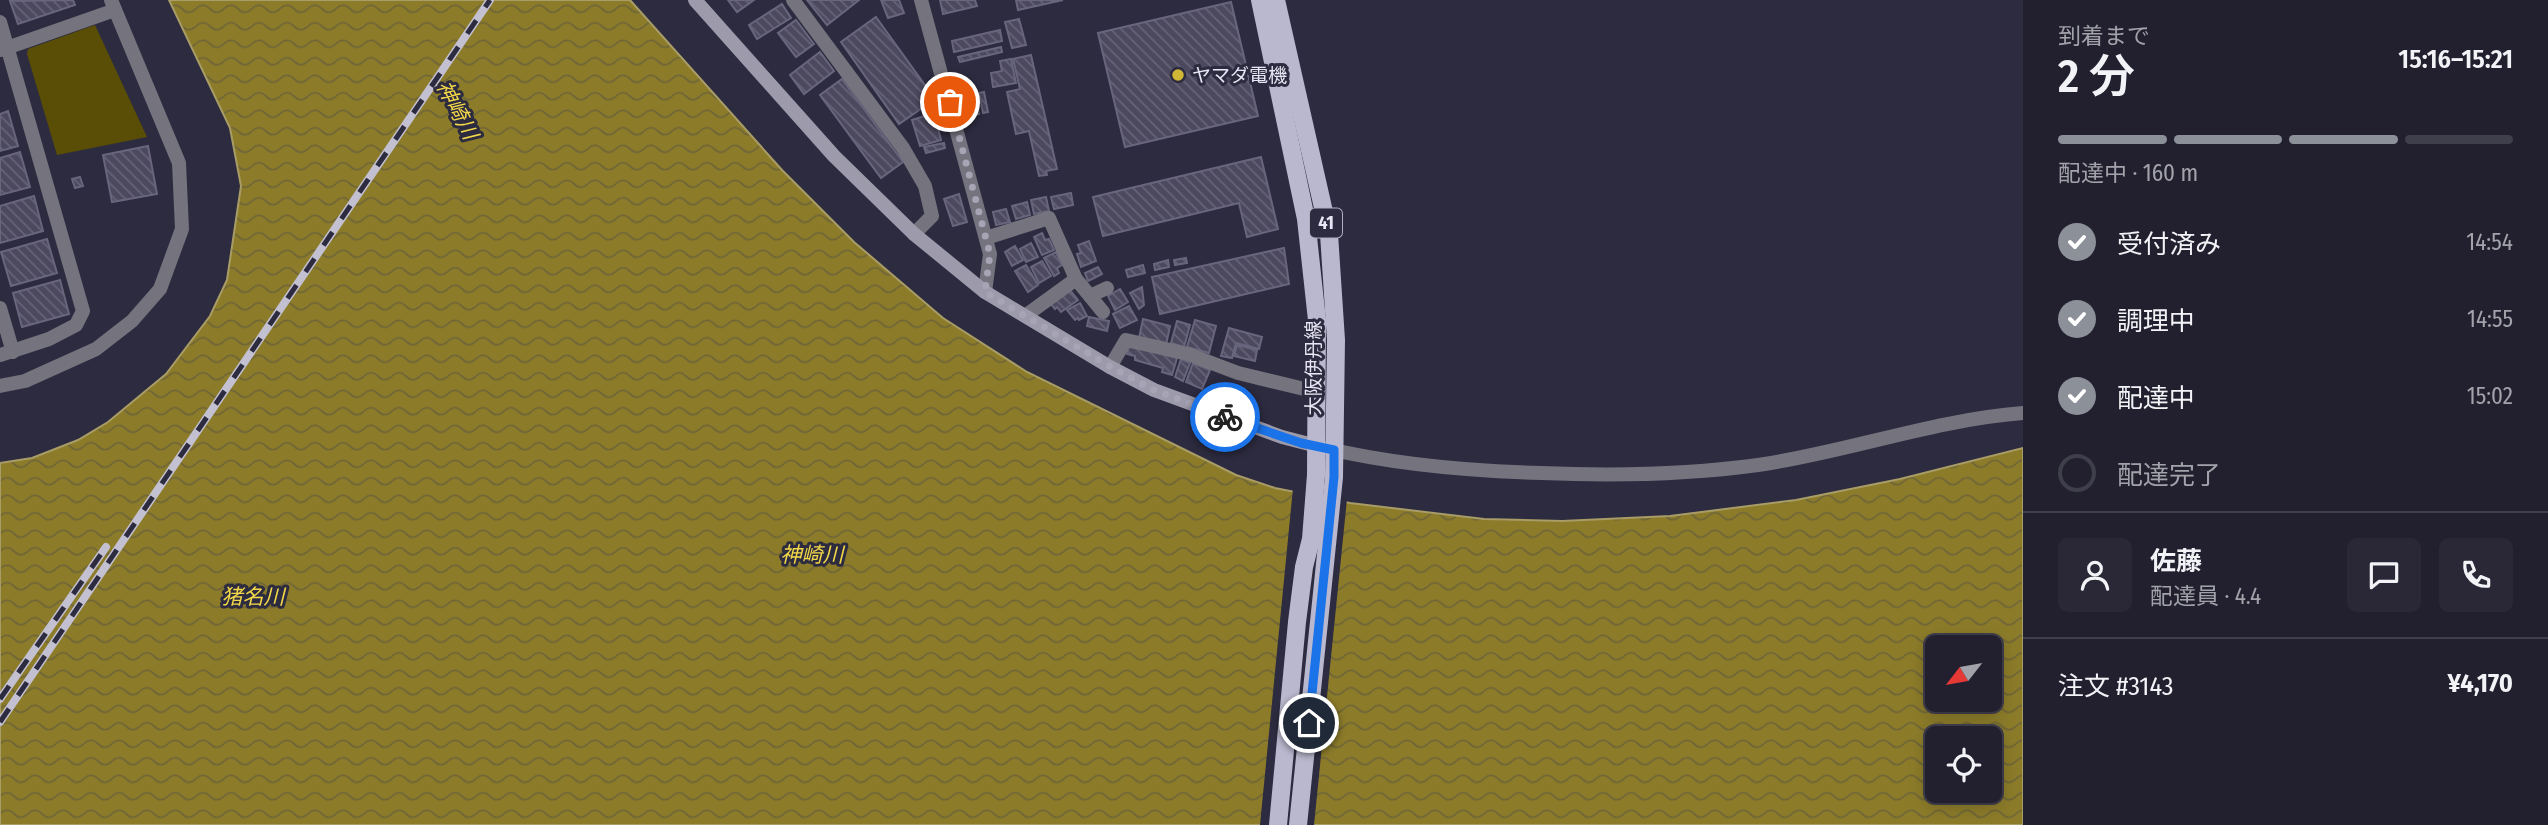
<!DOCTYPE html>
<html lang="ja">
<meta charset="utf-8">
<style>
:root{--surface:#22202f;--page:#2a2837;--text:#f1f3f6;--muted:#a2a3aa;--line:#3f3e4b;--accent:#8c9099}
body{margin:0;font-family:"Fira Sans Condensed","Noto Sans JP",sans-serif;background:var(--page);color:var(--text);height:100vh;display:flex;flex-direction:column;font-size:26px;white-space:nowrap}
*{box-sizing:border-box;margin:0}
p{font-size:23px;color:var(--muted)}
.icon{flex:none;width:38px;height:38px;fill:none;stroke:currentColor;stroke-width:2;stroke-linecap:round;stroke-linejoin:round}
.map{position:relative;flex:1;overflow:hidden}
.side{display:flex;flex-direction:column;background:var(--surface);width:525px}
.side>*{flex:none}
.needle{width:46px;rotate:239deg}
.controls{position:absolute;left:1925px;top:635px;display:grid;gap:14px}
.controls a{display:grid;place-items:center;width:77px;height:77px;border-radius:10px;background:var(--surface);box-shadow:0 4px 18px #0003,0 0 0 2px var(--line);font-size:35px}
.pin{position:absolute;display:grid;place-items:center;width:60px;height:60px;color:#fff;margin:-30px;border:4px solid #fff;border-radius:50%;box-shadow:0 2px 7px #0007}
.courier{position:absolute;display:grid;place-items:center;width:70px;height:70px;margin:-35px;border:5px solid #1a73e8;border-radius:50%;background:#fff;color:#222;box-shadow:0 2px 9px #0007}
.summary em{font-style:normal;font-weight:600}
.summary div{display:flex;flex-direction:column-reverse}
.summary{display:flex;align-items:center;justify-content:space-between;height:119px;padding:0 35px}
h1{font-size:46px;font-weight:600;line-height:52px}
.bar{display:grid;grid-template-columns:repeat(4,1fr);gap:10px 7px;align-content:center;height:84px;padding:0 35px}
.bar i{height:9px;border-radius:5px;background:var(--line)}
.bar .selected{background:var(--accent)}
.bar p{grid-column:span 4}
.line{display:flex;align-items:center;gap:18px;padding:0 35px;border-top:2px solid var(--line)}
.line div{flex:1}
.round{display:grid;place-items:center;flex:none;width:74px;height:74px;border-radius:10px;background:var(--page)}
ol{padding:0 35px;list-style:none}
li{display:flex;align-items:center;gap:21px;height:77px}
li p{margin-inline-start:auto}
li .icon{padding:7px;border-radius:50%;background:var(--accent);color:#fff;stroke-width:4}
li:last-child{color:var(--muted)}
li i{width:38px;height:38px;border:4px solid var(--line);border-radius:50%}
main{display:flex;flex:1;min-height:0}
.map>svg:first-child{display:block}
.pitch{fill:#5a4e06}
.water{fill:url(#water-waves);stroke:#a89c67;stroke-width:2;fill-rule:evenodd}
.pier{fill:#2d2b3f}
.building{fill:url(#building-back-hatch);stroke:#68667d;stroke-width:2}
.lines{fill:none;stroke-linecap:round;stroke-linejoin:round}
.street{stroke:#74737e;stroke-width:14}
.secondary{stroke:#9c9aab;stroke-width:14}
.primary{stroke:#bab8ce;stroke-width:18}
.rail-casing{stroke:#c3c1d1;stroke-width:8}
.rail{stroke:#2d2b3f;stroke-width:5;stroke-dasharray:16;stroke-linecap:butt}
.done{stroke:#a7a5b5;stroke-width:7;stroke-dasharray:0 12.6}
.route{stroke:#1a73e8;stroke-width:9}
.poi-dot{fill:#d0b836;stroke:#2d2b3f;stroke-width:2.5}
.labels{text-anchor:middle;stroke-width:6;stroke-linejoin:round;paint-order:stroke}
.shield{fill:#2d2b3f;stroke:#b0aebe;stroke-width:2}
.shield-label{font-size:18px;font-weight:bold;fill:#e8e6f4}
.poi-label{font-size:19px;fill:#e8e6f4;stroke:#2d2b3f;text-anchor:start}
.street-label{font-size:19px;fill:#e8e6f4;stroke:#2d2b3f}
.water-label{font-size:21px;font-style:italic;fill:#f3d849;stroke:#2d2b3f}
</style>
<main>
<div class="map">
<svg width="2023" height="825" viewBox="0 0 2023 825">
<defs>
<pattern id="water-waves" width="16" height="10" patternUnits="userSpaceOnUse" patternTransform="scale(1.75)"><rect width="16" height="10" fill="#8c7c2a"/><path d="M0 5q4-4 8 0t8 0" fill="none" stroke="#706636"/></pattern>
<pattern id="building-back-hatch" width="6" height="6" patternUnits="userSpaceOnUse" patternTransform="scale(1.75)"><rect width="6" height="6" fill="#4c495f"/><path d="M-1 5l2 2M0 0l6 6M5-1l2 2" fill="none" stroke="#666377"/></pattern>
</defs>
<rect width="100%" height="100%" fill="#2d2b3f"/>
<polygon class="pitch" points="95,25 147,137 57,155 27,54 28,49"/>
<path class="water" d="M 169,0 L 630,0 L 782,170 L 854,242 L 943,318 L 1027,372 L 1236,475 L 1275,488 L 1350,503 L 1484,519 L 1562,521 L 1670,516 L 1796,500 L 1900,479 L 2023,448 L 2023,825 L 0,825 L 0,463 L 32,458 L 78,440 L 108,422 L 166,374 L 210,316 L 227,280 L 241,186 L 230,128 ZM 1937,648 L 1990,648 L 1990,700 L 1937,700 ZM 1937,738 L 1990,738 L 1990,791 L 1937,791 Z"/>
<polygon class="pier" points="1293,488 1347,499 1314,825 1260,825"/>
<g class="building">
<polygon points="73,0 75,5 18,24 10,1"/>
<polygon points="728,0 754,0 737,12"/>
<polygon points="807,0 859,0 827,25"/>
<polygon points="881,0 899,0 904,13 888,18"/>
<polygon points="940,0 975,0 977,6 943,14"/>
<polygon points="1016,0 1063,0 1018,10"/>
<polygon points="1231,2 1258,116 1125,147 1098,33"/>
<polygon points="782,4 791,18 757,39 749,25"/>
<polygon points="876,17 935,99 899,124 841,42"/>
<polygon points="1019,19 1026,45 1012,48 1005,22"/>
<polygon points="796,20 814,44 796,57 778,33"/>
<polygon points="1000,30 1002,41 954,52 952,41"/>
<polygon points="1001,47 1002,52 960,62 958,57"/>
<polygon points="820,52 834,71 804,94 790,75"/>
<polygon points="1031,55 1057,169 1046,171 1047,175 1039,176 1029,131 1016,134 1007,92 1020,89 1013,59"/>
<polygon points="1011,59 1016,83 993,87 991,73 1002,71 1000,61"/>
<polygon points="842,79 903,162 881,178 820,95"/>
<polygon points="984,92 988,112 983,113 979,93"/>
<polygon points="975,95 979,114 975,115 971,96"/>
<polygon points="8,111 18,146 0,151 0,114"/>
<polygon points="934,113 941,140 920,146 912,120"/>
<polygon points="944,143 945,148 926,153 924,147"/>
<polygon points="148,146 157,194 112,202 103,155"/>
<polygon points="20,152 30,187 0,195 0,158"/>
<polygon points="1261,157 1278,229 1247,237 1239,203 1103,236 1093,197"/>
<polygon points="80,177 83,186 75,188 72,179"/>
<polygon points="1071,193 1073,205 1054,209 1051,197"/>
<polygon points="959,194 967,222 953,226 944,199"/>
<polygon points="34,196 43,231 0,243 0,206"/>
<polygon points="1046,197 1049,211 1034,214 1031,200"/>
<polygon points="1027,202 1030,215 1016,219 1012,206"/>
<polygon points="1006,209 1010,222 996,225 993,212"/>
<polygon points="1042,233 1045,240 1049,239 1054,250 1042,255 1034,237"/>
<polygon points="47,239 57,273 11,286 1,252"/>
<polygon points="1089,241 1096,261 1081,267 1077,254 1081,253 1078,245"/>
<polygon points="1031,243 1038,257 1026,262 1020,249"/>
<polygon points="1015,246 1023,260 1012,266 1005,252"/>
<polygon points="1284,248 1289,284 1160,314 1152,277"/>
<polygon points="1056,252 1062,265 1057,268 1059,273 1054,276 1044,258"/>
<polygon points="1186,258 1187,263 1175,265 1174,260"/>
<polygon points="1168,260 1169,267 1155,270 1154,264"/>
<polygon points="1042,261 1051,276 1039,283 1031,267"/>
<polygon points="1026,265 1038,285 1028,292 1015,271"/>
<polygon points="1143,265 1145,273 1128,277 1126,270"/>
<polygon points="1098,267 1102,274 1088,281 1085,273"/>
<polygon points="60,280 69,314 22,327 13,293"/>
<polygon points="1142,287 1144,305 1139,309 1130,293"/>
<polygon points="1120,289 1128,302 1115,310 1108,296"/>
<polygon points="1070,290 1078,300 1061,312 1057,307 1055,309 1050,303"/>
<polygon points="1080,303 1087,316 1079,320 1078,318 1075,320 1067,310"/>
<polygon points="1129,306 1137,320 1120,328 1113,314"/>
<polygon points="1089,317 1109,321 1107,331 1087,326"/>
<polygon points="1143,319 1170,326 1166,345 1139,338"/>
<polygon points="1195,320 1216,326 1209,353 1187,347"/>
<polygon points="1177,321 1190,325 1184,347 1171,343"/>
<polygon points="1229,328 1262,337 1259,349 1236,343 1232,358 1221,356"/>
<polygon points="1129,345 1177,358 1172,375 1162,372 1163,368 1135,360 1135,356 1127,354"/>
<polygon points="1237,345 1257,350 1255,361 1234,356"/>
<polygon points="1181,359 1190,363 1183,381 1175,377"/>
<polygon points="1193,363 1210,370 1202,389 1186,382"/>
</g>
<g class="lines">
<g class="street">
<polyline points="793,0 903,148 925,186 932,216 914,234"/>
<polyline points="921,0 990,254 985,292"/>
<polyline points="0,22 83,311 76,325 49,339 0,355"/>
<polyline points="1,50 115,10"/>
<polyline points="986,238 1049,218 1076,279 1103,312"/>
<polyline points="1090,296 1107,288"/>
<polyline points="0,308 13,352"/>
<polyline points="1025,316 1076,279"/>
<polyline points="1110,367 1126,340 1188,354 1238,373 1317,392"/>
<polyline points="0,386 25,381 96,349 132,321 160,289 182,229 179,163 111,0"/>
<path d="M 1325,448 C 1396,465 1468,471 1541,473 C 1613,476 1685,475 1758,465 C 1847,452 1933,420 2023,413"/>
</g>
<polyline class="secondary" points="695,0 834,156 914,234 985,292 1110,367 1154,390 1282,437 1317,446"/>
<g class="primary">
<polyline points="1260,0 1306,219 1317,320 1316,475 1311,539 1304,567 1297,622 1278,825"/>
<polyline points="1276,0 1329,234 1336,340 1334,477 1298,825"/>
</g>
<defs>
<g id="rail">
<polyline points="0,699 106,547"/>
<polyline points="0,722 490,0"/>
</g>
</defs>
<use href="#rail" class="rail-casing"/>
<use href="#rail" class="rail"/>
</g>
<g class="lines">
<polyline class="done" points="950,102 990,254 985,292 1111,367 1154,390 1225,417"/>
<polyline class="route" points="1225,417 1301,443 1334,450 1334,477 1309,723"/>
</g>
<circle class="poi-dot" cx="1178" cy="75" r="7"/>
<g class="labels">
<rect class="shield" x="1310" y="208.5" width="32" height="29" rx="5"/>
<g class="shield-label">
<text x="1326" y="229">41</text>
</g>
<g class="poi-label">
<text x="1192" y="82">ヤマダ電機</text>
</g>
<g class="street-label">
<text transform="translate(1313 368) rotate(-90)" y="7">大阪伊丹線</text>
</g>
<g class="water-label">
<text transform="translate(457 110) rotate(62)" y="7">神崎川</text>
<text x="812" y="562">神崎川</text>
<text x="253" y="604">猪名川</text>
</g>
</g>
</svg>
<div class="controls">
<a><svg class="needle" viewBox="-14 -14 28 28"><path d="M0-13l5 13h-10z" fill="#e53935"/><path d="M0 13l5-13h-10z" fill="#a2a3aa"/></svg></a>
<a><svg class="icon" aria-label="locate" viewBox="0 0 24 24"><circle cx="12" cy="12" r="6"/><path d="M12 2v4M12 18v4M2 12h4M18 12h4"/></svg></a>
</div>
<div class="pin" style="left:950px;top:102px;background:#ea580c"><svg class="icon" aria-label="bag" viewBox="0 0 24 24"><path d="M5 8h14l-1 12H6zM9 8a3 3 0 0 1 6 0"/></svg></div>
<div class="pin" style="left:1309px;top:723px;background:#1f2937"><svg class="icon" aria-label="home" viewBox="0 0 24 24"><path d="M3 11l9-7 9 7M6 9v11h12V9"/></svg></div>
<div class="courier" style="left:1225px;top:417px"><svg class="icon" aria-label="bike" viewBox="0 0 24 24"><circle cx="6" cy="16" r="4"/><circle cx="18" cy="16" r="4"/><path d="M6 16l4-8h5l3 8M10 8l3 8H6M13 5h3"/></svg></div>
</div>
<section class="side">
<div class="summary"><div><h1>2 分</h1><p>到着まで</p></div><em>15:16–15:21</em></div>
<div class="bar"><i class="selected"></i><i class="selected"></i><i class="selected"></i><i></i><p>配達中 · 160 m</p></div>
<ol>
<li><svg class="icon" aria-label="check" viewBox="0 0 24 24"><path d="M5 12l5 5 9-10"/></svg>受付済み<p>14:54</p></li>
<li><svg class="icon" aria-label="check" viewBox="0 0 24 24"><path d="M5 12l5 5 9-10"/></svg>調理中<p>14:55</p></li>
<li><svg class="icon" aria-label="check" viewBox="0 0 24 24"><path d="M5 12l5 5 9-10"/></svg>配達中<p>15:02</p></li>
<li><i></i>配達完了</li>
</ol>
<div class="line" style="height:126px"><a class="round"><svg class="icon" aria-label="person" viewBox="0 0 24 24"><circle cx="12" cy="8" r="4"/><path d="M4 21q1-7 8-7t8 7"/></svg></a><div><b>佐藤</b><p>配達員 · 4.4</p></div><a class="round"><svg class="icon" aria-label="chat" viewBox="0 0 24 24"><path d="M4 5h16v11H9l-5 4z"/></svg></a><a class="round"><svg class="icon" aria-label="phone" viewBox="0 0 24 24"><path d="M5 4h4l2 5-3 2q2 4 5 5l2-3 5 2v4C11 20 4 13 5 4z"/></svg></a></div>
<div class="line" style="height:91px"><div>注文 #3143</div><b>¥4,170</b></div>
</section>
</main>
